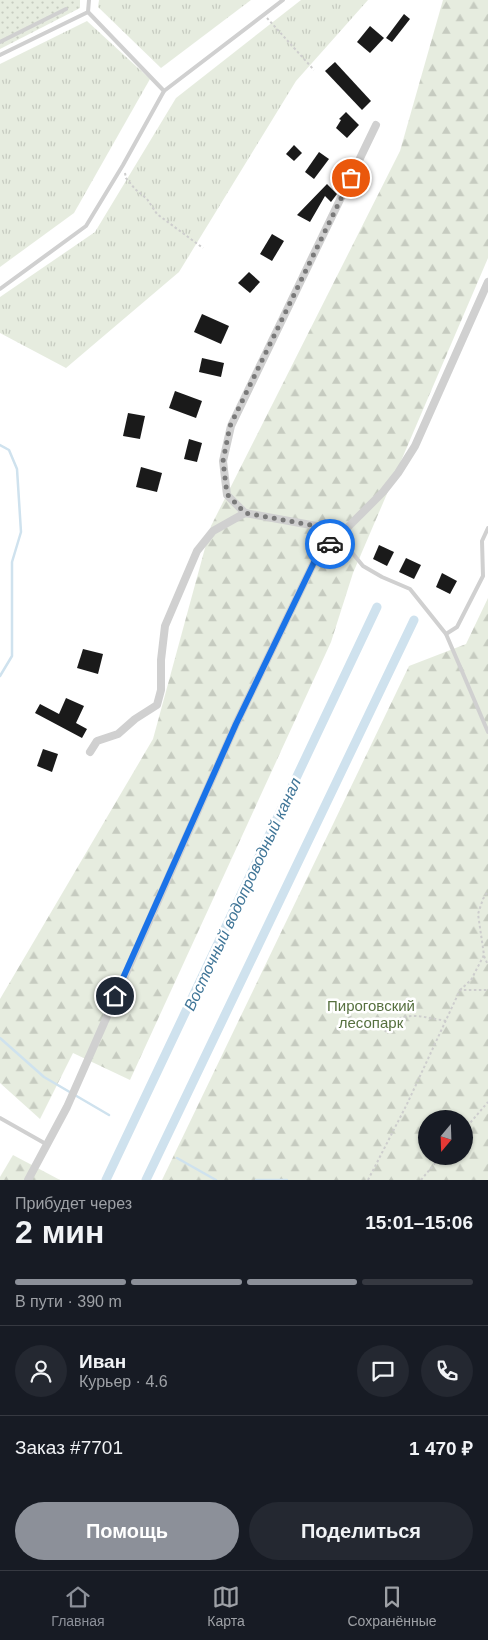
<!DOCTYPE html>
<html lang="ru">
<meta charset="utf-8">
<style>
:root{--surface:#171b24;--page:#242831;--text:#f1f3f6;--muted:#9ea1a6;--line:#363941;--accent:#8c9099}
body{margin:0;font-family:Arial,sans-serif;background:var(--page);color:var(--text);height:100vh;display:flex;flex-direction:column;font-size:19px;white-space:nowrap}
*{box-sizing:border-box;margin:0}
p{font-size:16px;color:var(--muted)}
.icon{flex:none;width:28px;height:28px;fill:none;stroke:currentColor;stroke-width:2;stroke-linecap:round;stroke-linejoin:round}
.map{position:relative;height:1180px;overflow:hidden}
.drawer{display:flex;flex-direction:column;background:var(--surface);flex:1}
.drawer>*{flex:none}
.needle{width:32px;rotate:199deg}
.controls{position:absolute;left:418px;top:1110px;display:grid;gap:10px}
.controls a{display:grid;place-items:center;width:55px;height:55px;border-radius:50%;background:var(--surface);box-shadow:0 1px 4px #0004;font-size:25px}
.pin{position:absolute;display:grid;place-items:center;width:42px;height:42px;color:#fff;margin:-21px;border:2px solid #fff;border-radius:50%;box-shadow:0 1px 5px #0007}
.courier{position:absolute;display:grid;place-items:center;width:50px;height:50px;margin:-25px;border:4px solid #1a73e8;border-radius:50%;background:#fff;color:#222;box-shadow:0 1px 6px #0007}
.headline em{font-style:normal;font-weight:800}
.headline div{display:flex;flex-direction:column-reverse}
.headline{display:flex;align-items:center;justify-content:space-between;height:85px;padding:0 15px}
h1{font-size:32px;font-weight:800;line-height:38px}
.bar{display:grid;grid-template-columns:repeat(4,1fr);gap:8px 5px;align-content:center;height:60px;padding:0 15px}
.bar i{height:6px;border-radius:4px;background:var(--line)}
.bar .active{background:var(--accent)}
.bar p{grid-column:span 4}
.line{display:flex;align-items:center;gap:12px;padding:0 15px;border-top:1px solid var(--line)}
.line div{flex:1}
.round{display:grid;place-items:center;flex:none;width:52px;height:52px;border-radius:26px;background:var(--page)}
.button{display:flex;gap:10px;margin-top:auto;padding:10px 15px}
.button a{flex:1;height:58px;border-radius:30px;background:var(--accent);color:#fff;font-size:20px;font-weight:800;line-height:58px;text-align:center}
.button a+a{background:var(--page);color:var(--text)}
.tab-bar{display:flex;justify-content:space-around;align-items:center;height:70px;border-top:1px solid var(--line);background:var(--surface);font-size:14px;color:var(--muted)}
.tab-bar a{display:grid;justify-items:center;gap:2px}
.tab-bar .active{color:var(--accent)}
.map>svg:first-child{display:block}
.grass{fill:url(#grass-tufts)}
.forest{fill:url(#forest-firs);fill-rule:evenodd}
.garden{fill:url(#garden-dots)}
.lines{fill:none;stroke-linecap:round;stroke-linejoin:round}
.stream{stroke:#cfe2ee;stroke-width:2.5}
.canal{stroke:#cfe2ee;stroke-width:9}
.building{fill:#1a1a1a}
.path{stroke:#cdcdcd;stroke-width:2;stroke-dasharray:2.5 2.5;stroke-linecap:butt}
.service{stroke:#d0d0d0;stroke-width:4}
.minor{stroke:#d0d0d0;stroke-width:8}
.done{stroke:#7a7a7a;stroke-width:5;stroke-dasharray:0 9}
.route{stroke:#1a73e8;stroke-width:6}
.labels{text-anchor:middle;stroke-width:5;stroke-linejoin:round;paint-order:stroke}
.park-label{font-size:15px;fill:#56703f;stroke:#fff}
.water-label{font-size:16px;font-style:italic;fill:#3f7597;stroke:#fff}
</style>
<div class="map">
<svg width="488" height="1180" viewBox="0 0 488 1180">
<defs>
<pattern id="grass-tufts" width="24" height="20" patternUnits="userSpaceOnUse" patternTransform="scale(1.25)"><rect width="24" height="20" fill="#e6ecdf"/><path d="M3 7l-1-3M5 7V3M7 7l1-3M15 17l-1-3M17 17v-4M19 17l1-3" fill="none" stroke="#c6cbc0"/></pattern>
<pattern id="forest-firs" width="22" height="20" patternUnits="userSpaceOnUse" patternTransform="scale(1.25)"><rect width="22" height="20" fill="#e6ecdf"/><path d="M5 1l3.5 6h-7zM16 11l3.5 6h-7z" fill="#c6cbc0"/></pattern>
<pattern id="garden-dots" width="8" height="8" patternUnits="userSpaceOnUse" patternTransform="scale(1.25)"><rect width="8" height="8" fill="#e6ecdf"/><path d="M2 2h.1M6 6h.1" fill="none" stroke="#c6cbc0" stroke-width="1.8" stroke-linecap="round"/></pattern>
</defs>
<rect width="100%" height="100%" fill="#fff"/>
<g class="grass">
<polygon points="99,0 251,0 161,68 98,7"/>
<polygon points="301,0 368,0 296,81 179,272 66,368 0,333 0,297 95,232 176,98"/>
<polygon points="87,21 150,79 74,213 0,267 0,64"/>
</g>
<g class="forest">
<polygon points="443,0 488,0 488,258 353,573 331,642 130,1080 73,1053 40,1119 0,1083 0,999 153,739 211,526 400,151"/>
<path d="M 488,598 L 488,1180 L 162,1180 L 409,666 L 466,644 ZM 426,1119 L 464,1119 L 464,1156 L 426,1156 Z"/>
<polygon points="13,1155 60,1180 0,1180 0,1177"/>
</g>
<polygon class="garden" points="0,0 80,0 80,8 0,49"/>
<g class="lines">
<g class="stream">
<polyline points="0,445 9,450 17,469 21,532 12,562 12,656 0,676"/>
<polyline points="0,1038 44,1077 109,1115"/>
<polyline points="177,1158 216,1180"/>
<polyline points="256,1180 287,1180"/>
</g>
<g class="canal">
<polyline points="106,1180 377,607"/>
<polyline points="146,1180 414,620"/>
</g>
</g>
<g class="building">
<polygon points="404,14 410,19 392,42 386,38"/>
<polygon points="370,26 384,38 370,53 357,42"/>
<polygon points="335,62 371,101 362,110 325,71"/>
<polygon points="346,112 359,125 347,138 336,128 341,120 339,119"/>
<polygon points="294,145 302,153 294,161 286,154"/>
<polygon points="319,152 329,159 314,179 305,172"/>
<polygon points="327,184 337,194 331,202 325,196 310,222 297,215"/>
<polygon points="272,234 284,241 272,261 260,254"/>
<polygon points="249,272 260,282 250,293 238,283"/>
<polygon points="202,314 229,326 221,344 194,332"/>
<polygon points="202,358 224,363 221,377 199,372"/>
<polygon points="175,391 202,401 196,418 169,408"/>
<polygon points="128,413 145,416 140,439 123,436"/>
<polygon points="189,439 202,443 197,462 184,459"/>
<polygon points="141,467 162,473 157,492 136,487"/>
<polygon points="379,545 394,552 387,566 373,559"/>
<polygon points="406,558 421,565 414,579 399,572"/>
<polygon points="442,573 457,581 450,594 436,587"/>
<polygon points="83,649 103,654 98,674 77,668"/>
<polygon points="66,698 84,706 76,723 87,729 82,738 35,713 40,704 59,714"/>
<polygon points="43,749 58,754 52,772 37,766"/>
</g>
<g class="lines">
<g class="path">
<polyline points="267,18 314,70"/>
<polyline points="125,173 126,178 135,189 147,199 157,214 203,248"/>
<polyline points="484,956 488,965"/>
<polyline points="460,990 471,980 484,955 478,914 483,899 488,891"/>
<path d="M 385,1032 C 398,1008 423,1017 446,1021"/>
<polyline points="464,1130 488,1102"/>
<polyline points="368,1180 407,1104 460,990 488,990"/>
<polyline points="421,1180 441,1156"/>
</g>
<g class="service">
<polyline points="88,12 164,91"/>
<polyline points="0,42 66,9"/>
<polyline points="0,55 88,12 89,0"/>
<polyline points="0,289 86,226 123,165 164,91 283,0"/>
<polyline points="344,531 345,544 363,566 382,577 410,589 446,634 488,732"/>
<polyline points="446,634 457,627 483,576 482,541 488,528"/>
<polyline points="0,1118 46,1144"/>
</g>
<g class="minor">
<polyline points="344,531 245,513 227,495 223,461 231,426 376,125"/>
<polyline points="90,752 97,741 118,734 135,719 157,705 161,690 161,660 165,626 197,551 213,531 245,513"/>
<polyline points="28,1180 67,1107 236,724 318,554 344,531 383,492 398,473 415,446 488,282"/>
</g>
</g>
<g class="lines">
<polyline class="done" points="330,544 344,531 245,513 227,494 223,461 230,426 351,178"/>
<polyline class="route" points="115,996 236,724 318,554 330,544"/>
</g>
<g class="labels">
<g class="park-label">
<text x="371" y="1011">Пироговский<tspan x="371" dy="17">лесопарк</tspan></text>
</g>
<g class="water-label">
<text transform="translate(242 894) rotate(-65)" y="6">Восточный водопроводный канал</text>
</g>
</g>
</svg>
<div class="controls">
<a><svg class="needle" viewBox="-14 -14 28 28"><path d="M0-13l5 13h-10z" fill="#e53935"/><path d="M0 13l5-13h-10z" fill="#9ea1a6"/></svg></a>
</div>
<div class="pin" style="left:351px;top:178px;background:#ea580c"><svg class="icon" aria-label="bag" viewBox="0 0 24 24"><path d="M5 8h14l-1 12H6zM9 8a3 3 0 0 1 6 0"/></svg></div>
<div class="pin" style="left:115px;top:996px;background:#1f2937"><svg class="icon" aria-label="home" viewBox="0 0 24 24"><path d="M3 11l9-7 9 7M6 9v11h12V9"/></svg></div>
<div class="courier" style="left:330px;top:544px"><svg class="icon" aria-label="car" viewBox="0 0 24 24"><path d="M5 17H2v-5l4-1 3-4h7l3 4 3 1v5h-3M9 17h6M6 11h13"/><circle cx="7" cy="17" r="2"/><circle cx="17" cy="17" r="2"/></svg></div>
</div>
<section class="drawer">
<div class="headline"><div><h1>2 мин</h1><p>Прибудет через</p></div><em>15:01–15:06</em></div>
<div class="bar"><i class="active"></i><i class="active"></i><i class="active"></i><i></i><p>В пути · 390 m</p></div>
<div class="line" style="height:90px"><a class="round"><svg class="icon" aria-label="person" viewBox="0 0 24 24"><circle cx="12" cy="8" r="4"/><path d="M4 21q1-7 8-7t8 7"/></svg></a><div><b>Иван</b><p>Курьер · 4.6</p></div><a class="round"><svg class="icon" aria-label="chat" viewBox="0 0 24 24"><path d="M4 5h16v11H9l-5 4z"/></svg></a><a class="round"><svg class="icon" aria-label="phone" viewBox="0 0 24 24"><path d="M5 4h4l2 5-3 2q2 4 5 5l2-3 5 2v4C11 20 4 13 5 4z"/></svg></a></div>
<div class="line" style="height:65px"><div>Заказ #7701</div><b>1 470 ₽</b></div>
<div class="button"><a>Помощь</a><a>Поделиться</a></div>
</section>
<nav class="tab-bar">
<a class="active"><svg class="icon" aria-label="home" viewBox="0 0 24 24"><path d="M3 11l9-7 9 7M6 9v11h12V9"/></svg>Главная</a>
<a><svg class="icon" aria-label="map" viewBox="0 0 24 24"><path d="M3 6l6-2 6 2 6-2v14l-6 2-6-2-6 2zM9 4v14M15 6v14"/></svg>Карта</a>
<a><svg class="icon" aria-label="saved" viewBox="0 0 24 24"><path d="M7 4h10v16l-5-4-5 4z"/></svg>Сохранённые</a>
</nav>
